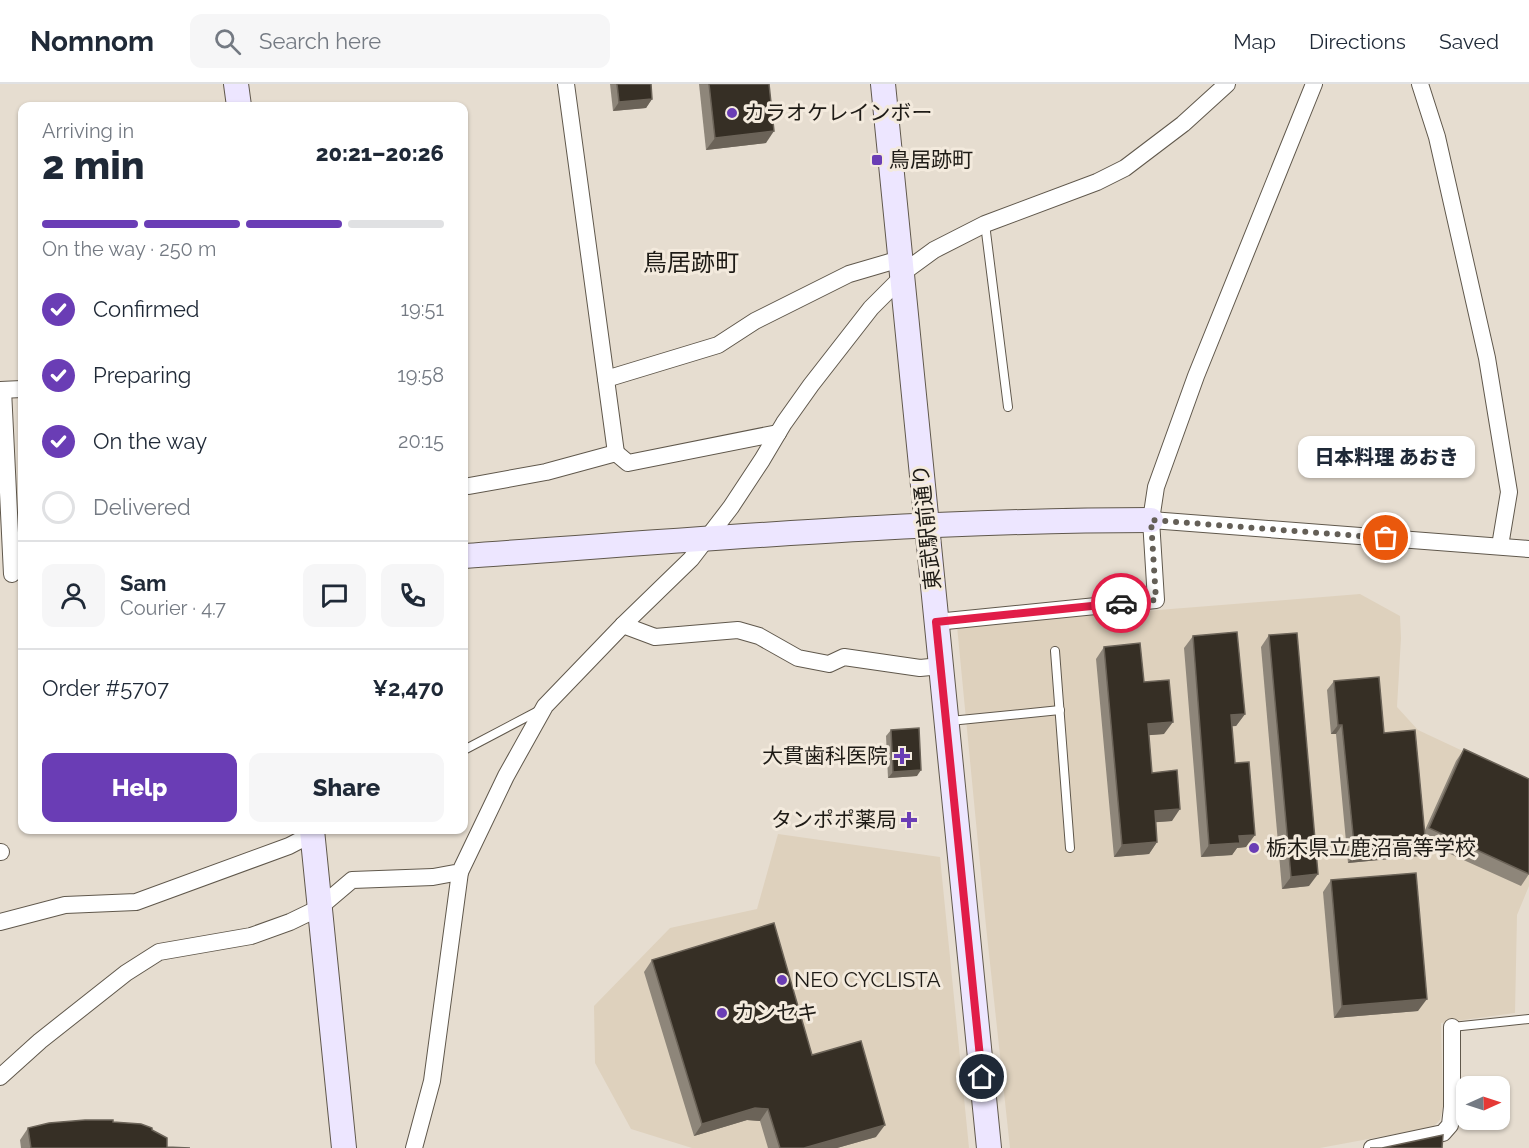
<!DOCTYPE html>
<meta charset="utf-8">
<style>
:root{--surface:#fff;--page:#f6f6f7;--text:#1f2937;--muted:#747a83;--line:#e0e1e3;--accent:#6a3db5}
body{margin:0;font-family:Raleway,"Noto Sans JP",sans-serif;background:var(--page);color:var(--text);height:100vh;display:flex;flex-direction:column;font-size:22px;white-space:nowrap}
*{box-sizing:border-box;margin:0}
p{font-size:20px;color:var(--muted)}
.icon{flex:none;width:33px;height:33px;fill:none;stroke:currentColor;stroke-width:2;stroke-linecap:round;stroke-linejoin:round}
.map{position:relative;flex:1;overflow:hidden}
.sheet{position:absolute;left:18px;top:18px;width:450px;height:732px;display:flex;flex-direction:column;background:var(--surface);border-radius:12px;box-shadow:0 2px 4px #0004}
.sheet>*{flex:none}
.needle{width:39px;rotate:87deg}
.tools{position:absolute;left:1456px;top:992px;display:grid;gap:12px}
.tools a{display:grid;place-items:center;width:54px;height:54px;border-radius:12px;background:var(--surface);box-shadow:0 2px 4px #0004;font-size:30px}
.pin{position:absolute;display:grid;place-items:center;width:51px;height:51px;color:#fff;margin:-26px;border:3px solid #fff;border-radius:50%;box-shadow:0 2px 6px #0007}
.courier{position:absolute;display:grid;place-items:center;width:60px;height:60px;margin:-30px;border:4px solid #e11d48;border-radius:50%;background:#fff;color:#222;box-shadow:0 2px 8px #0007}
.bubble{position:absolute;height:42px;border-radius:12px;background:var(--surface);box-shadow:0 2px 4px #0004;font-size:20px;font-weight:800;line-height:42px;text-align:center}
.overview em{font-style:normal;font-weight:800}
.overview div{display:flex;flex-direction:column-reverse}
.overview{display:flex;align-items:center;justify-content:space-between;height:102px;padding:0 24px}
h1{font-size:39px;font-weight:800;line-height:45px}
.bar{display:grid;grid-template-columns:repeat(4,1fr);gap:9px 6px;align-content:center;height:72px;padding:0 24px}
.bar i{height:8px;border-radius:4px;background:var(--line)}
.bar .selected{background:var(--accent)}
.bar p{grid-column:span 4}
.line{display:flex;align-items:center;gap:15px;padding:0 24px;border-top:2px solid var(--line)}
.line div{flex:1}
.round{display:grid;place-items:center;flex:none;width:63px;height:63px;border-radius:12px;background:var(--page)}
ol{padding:0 24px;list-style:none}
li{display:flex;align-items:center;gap:18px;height:66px}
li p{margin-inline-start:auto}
li .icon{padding:6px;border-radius:50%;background:var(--accent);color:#fff;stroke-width:4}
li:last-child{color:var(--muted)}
li i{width:33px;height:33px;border:3px solid var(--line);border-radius:50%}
.cta{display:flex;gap:12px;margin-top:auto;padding:12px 24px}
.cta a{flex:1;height:69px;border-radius:12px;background:var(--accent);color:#fff;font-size:24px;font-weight:800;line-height:69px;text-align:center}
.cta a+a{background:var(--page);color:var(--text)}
header{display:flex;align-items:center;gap:36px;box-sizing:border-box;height:84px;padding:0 30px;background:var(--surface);border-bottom:2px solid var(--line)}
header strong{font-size:28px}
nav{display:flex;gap:33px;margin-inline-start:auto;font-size:21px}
.search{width:420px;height:54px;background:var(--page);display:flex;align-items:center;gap:15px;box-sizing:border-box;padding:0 21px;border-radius:12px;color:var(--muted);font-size:22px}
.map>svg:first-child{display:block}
.built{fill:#ded1bd}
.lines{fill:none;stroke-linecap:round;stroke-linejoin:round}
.lane-casing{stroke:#60584c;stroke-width:10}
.street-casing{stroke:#60584c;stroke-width:18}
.secondary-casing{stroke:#60584c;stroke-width:26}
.lane{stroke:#fff;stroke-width:8}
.street{stroke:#fff;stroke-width:16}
.secondary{stroke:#ede6ff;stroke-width:24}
.wall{fill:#8e867a}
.shaded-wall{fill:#6b6358}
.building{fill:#362f25;stroke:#6b6358;stroke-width:1.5}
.done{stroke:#645f57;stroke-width:6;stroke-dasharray:0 10.8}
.route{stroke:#e11d48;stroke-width:8}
.poi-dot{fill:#6a3db5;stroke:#f3eadd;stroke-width:2}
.labels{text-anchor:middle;stroke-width:6;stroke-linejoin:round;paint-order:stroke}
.poi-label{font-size:21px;fill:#1e1b16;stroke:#f3eadd;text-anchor:start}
.street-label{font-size:21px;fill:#1e1b16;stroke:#f3eadd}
.quarter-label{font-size:24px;fill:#1e1b16;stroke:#f3eadd}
</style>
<header>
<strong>Nomnom</strong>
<div class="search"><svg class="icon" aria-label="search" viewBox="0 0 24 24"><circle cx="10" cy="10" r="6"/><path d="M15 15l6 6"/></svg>Search here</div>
<nav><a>Map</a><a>Directions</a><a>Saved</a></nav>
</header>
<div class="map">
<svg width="1529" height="1064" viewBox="0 0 1529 1064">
<rect width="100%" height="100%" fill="#e6ddd0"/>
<g class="built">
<polygon points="1360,510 1400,532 1401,554 1397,623 1418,646 1529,698 1529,802 1517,831 1515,929 1441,939 1443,1023 1440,1036 1433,1043 1320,1064 1010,1064 986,842 957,542"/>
<polygon points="778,750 940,773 969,1064 692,1064 631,1045 595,979 594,922 670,844 757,825"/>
</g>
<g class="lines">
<defs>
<g id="lane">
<polyline points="985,140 1008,323"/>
<polyline points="1055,567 1070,764"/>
<polyline points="950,637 1060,626"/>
<polyline points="464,666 540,626"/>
<polyline points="1452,943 1529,935"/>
</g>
<g id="street">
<polyline points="566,0 616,369"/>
<polyline points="1420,0 1437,53 1487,274 1509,408 1500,462"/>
<polyline points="606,295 718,261 755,237 849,190 900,175"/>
<polyline points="0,306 22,305"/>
<polyline points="3,306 12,490"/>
<polyline points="469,402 546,388 616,369 628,379 778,349"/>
<polyline points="1151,436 1529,465"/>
<polyline points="936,538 1156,516 1151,436 1156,403 1196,292 1314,0"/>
<polyline points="623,541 655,553 738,546 759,552 798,574 829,580 844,573 920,584 941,582"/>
<polyline points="0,768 1,768"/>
<polyline points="0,838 65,821 136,818 289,762 312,750"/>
<polyline points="0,993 40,957 126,889 159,868 251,852 290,838 319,824 352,796 433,793 460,788 506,692 545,622 623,541 691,475 731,423 762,376 784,339 811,301 871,224 901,194 908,185 934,166 985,140 1097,98 1125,84 1183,40 1227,0"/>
<polyline points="414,1064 432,997 460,788"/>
<polyline points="1372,1064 1443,1049 1450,1041 1452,1023 1452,943"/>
</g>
<g id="secondary">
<polyline points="236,0 239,22"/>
<polyline points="883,0 989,1064"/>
<path d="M 464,472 C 692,456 921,436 1151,436"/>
<polyline points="312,746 344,1064"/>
</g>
</defs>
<use href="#lane" class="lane-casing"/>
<use href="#street" class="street-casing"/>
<use href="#secondary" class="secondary-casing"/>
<use href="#lane" class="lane"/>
<use href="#street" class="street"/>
<use href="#secondary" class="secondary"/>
</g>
<g class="wall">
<polygon points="610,0 651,0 652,15 646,24 613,27"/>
<polygon points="699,0 769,0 766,59 706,66"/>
<polygon points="1269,551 1309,802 1282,805 1261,563"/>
<polygon points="1193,552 1245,630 1236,642 1232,642 1235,679 1246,763 1237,764 1232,771 1201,773 1184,564"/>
<polygon points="1104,563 1164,650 1149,651 1152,689 1172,737 1156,738 1157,758 1149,770 1114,773 1096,575"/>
<polygon points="1334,597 1384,649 1425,746 1456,677 1464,665 1529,790 1521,802 1426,759 1420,772 1348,779 1336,650 1331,650 1327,606"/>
<polygon points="891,646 917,692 888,694 886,652"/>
<polygon points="1331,796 1418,927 1334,934 1323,808"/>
<polygon points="652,876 812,971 876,1053 837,1064 768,1064 760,1037 747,1036 694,1052 644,888"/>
<polygon points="113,1038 152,1046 167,1063 190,1064 21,1064 20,1056 28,1044"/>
</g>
<g class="shaded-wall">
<polygon points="652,15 646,24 613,27 619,18"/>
<polygon points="774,47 766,59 706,66 715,54"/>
<polygon points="1245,630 1236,642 1223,643 1231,631"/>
<polygon points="1173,638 1164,650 1139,652 1148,640"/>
<polygon points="1338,641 1342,641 1336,650 1331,650"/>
<polygon points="921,686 917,692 888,694 893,688"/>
<polygon points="1180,725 1172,737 1146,739 1155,727"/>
<polygon points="1255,751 1246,763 1237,764 1232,771 1201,773 1209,761 1239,752"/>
<polygon points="1157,758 1149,770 1114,773 1122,761"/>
<polygon points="1426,763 1420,772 1348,779 1355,770"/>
<polygon points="1318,790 1309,802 1282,805 1291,793"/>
<polygon points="1427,915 1418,927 1334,934 1342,922"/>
<polygon points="755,1024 768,1025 760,1037 747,1036 694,1052 702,1040"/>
<polygon points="885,1041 876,1053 837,1064 804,1064"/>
</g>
<g class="building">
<polygon points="617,0 651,0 652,15 619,18"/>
<polygon points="709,0 769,0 774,47 715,54"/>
<polygon points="1237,548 1245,630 1231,631 1235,679 1249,678 1255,751 1239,752 1240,759 1209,761 1193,552"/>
<polygon points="1297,549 1318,790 1291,793 1269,551"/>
<polygon points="1140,559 1144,598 1169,596 1173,638 1148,640 1152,689 1177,686 1180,725 1155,727 1157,758 1122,761 1104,563"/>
<polygon points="1379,593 1384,649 1415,646 1426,763 1355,770 1342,641 1338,641 1334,597"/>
<polygon points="919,644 921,686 893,688 891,646"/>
<polygon points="1464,665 1529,695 1529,790 1429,744"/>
<polygon points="1416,789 1427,915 1342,922 1331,796"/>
<polygon points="774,839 812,971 861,957 885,1041 804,1064 780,1064 768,1025 755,1024 702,1040 652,876"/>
<polygon points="85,1036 113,1036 113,1038 141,1040 152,1044 152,1046 167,1054 167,1063 190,1064 31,1064 28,1044 49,1039"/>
<polygon points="1443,1051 1442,1064 1370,1064 1382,1064"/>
</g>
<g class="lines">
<polyline class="done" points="1121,519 1156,516 1151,436 1386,454"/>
<polyline class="route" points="982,993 936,538 1121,519"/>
</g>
<g class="poi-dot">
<circle cx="732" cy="29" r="6"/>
<rect x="871" y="70" width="12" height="12" rx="3"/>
<path d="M899 663h6v6h6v6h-6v6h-6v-6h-6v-6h6z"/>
<path d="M906 727h6v6h6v6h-6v6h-6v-6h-6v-6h6z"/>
<circle cx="1254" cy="764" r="6"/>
<circle cx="782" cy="896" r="6"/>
<circle cx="722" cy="929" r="6"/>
</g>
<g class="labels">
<g class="poi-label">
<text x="744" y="36">カラオケレインボー</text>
<text x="889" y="83">鳥居跡町</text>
<text x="888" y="679" text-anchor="end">大貫歯科医院</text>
<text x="897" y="743" text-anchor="end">タンポポ薬局</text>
<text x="1266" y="771">栃木県立鹿沼高等学校</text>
<text x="794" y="903">NEO CYCLISTA</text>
<text x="734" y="936">カンセキ</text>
</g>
<g class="street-label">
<text transform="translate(927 443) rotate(-96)" y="7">東武駅前通り</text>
</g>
<g class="quarter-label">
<text x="691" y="187">鳥居跡町</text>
</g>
</g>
</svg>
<div class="tools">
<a><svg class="needle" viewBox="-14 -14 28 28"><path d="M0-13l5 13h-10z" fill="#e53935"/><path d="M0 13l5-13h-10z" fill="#747a83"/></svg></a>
</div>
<div class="pin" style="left:1386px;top:454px;background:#ea580c"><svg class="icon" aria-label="bag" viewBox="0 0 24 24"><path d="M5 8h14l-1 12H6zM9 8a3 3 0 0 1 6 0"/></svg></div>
<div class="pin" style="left:982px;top:993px;background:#1f2937"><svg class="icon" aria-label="home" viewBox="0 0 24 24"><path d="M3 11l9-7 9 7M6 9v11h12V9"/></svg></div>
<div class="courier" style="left:1121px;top:519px"><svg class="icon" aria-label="car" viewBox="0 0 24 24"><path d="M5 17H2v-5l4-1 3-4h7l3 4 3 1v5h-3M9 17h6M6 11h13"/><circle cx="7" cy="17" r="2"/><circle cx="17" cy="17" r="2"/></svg></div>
<div class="bubble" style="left:1298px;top:352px;width:177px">日本料理 あおき</div>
<section class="sheet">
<div class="overview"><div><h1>2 min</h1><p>Arriving in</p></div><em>20:21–20:26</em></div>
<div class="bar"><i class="selected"></i><i class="selected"></i><i class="selected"></i><i></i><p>On the way · 250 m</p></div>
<ol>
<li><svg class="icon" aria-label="check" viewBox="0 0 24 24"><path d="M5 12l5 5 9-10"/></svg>Confirmed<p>19:51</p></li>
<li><svg class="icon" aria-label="check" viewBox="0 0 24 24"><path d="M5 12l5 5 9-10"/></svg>Preparing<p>19:58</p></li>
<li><svg class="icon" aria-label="check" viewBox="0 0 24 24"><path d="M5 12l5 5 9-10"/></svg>On the way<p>20:15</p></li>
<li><i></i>Delivered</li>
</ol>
<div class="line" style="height:108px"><a class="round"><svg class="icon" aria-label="person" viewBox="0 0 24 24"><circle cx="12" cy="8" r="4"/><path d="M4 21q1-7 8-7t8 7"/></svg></a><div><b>Sam</b><p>Courier · 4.7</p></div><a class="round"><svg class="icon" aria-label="chat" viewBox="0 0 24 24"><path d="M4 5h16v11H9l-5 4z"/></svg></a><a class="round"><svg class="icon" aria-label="phone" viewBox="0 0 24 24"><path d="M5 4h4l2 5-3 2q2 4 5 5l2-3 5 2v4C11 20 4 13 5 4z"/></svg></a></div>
<div class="line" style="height:78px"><div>Order #5707</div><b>¥2,470</b></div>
<div class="cta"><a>Help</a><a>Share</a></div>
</section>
</div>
